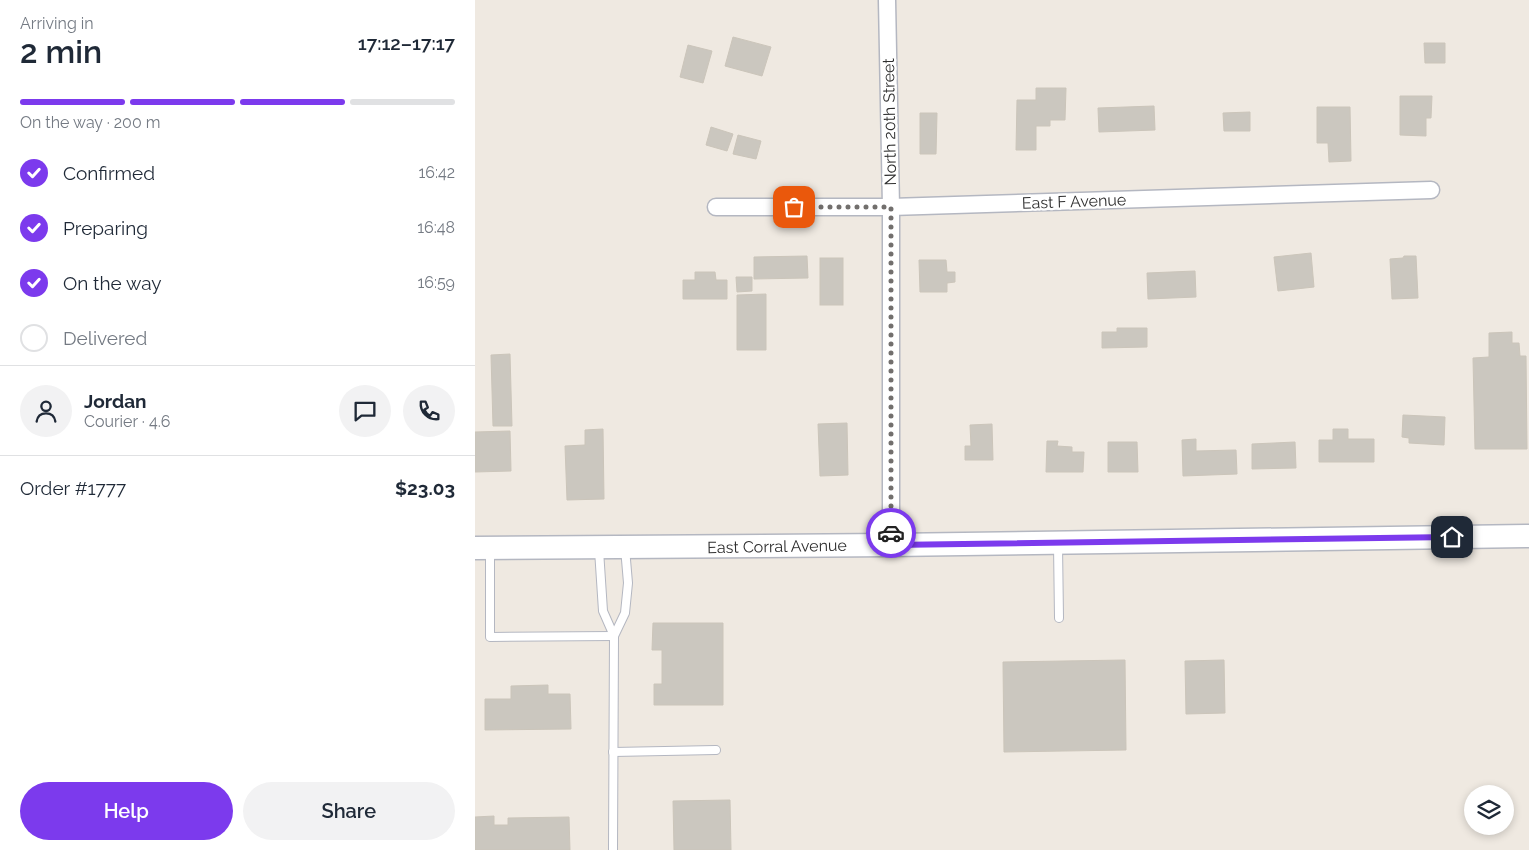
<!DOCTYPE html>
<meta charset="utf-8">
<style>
:root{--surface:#fff;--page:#f2f2f3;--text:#1f2937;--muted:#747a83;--line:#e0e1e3;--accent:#7c3aed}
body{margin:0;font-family:Raleway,sans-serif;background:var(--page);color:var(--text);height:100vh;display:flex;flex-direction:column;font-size:19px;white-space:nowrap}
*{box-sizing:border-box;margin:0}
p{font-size:16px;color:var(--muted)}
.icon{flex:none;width:28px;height:28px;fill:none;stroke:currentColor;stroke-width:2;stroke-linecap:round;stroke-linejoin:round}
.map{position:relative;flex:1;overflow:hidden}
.side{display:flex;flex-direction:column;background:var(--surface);width:475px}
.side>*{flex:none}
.controls{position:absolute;left:989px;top:785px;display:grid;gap:10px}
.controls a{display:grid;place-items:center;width:50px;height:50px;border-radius:50%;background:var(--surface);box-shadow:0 2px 8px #0003;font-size:25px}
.pin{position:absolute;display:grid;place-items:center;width:42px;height:42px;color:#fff;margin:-21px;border-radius:10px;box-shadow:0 2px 8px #0006}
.courier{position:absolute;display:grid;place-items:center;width:50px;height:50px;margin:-25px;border:4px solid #7c3aed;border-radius:50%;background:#fff;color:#222;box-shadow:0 1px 6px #0007}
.headline em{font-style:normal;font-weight:600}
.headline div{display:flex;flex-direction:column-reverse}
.headline{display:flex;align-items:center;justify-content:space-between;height:85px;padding:0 20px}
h1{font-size:32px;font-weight:600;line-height:38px}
.bar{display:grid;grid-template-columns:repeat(4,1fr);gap:8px 5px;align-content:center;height:60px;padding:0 20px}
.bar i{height:6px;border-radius:4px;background:var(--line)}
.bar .active{background:var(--accent)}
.bar p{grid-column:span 4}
.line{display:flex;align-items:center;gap:12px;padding:0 20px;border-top:1px solid var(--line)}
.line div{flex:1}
.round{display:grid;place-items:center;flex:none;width:52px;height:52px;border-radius:26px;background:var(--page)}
ol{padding:0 20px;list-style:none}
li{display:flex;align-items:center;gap:15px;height:55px}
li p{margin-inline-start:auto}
li .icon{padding:5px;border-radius:50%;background:var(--accent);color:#fff;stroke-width:4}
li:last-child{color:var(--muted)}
li i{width:28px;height:28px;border:2px solid var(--line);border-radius:50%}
.primary-button{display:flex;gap:10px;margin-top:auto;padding:10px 20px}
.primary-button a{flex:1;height:58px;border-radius:30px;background:var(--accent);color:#fff;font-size:20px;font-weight:600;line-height:58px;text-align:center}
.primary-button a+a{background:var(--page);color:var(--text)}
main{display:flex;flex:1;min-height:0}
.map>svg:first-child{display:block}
.building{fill:#cbc7bf;stroke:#cbc5ba}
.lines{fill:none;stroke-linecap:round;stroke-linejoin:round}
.lane-casing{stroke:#b4b7c1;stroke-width:10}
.street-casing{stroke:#b4b7c1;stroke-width:19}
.secondary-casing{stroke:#b4b7c1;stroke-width:25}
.lane{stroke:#fff;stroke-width:8}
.street{stroke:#fff;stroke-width:16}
.secondary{stroke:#fff;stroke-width:22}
.done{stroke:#726f6d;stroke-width:5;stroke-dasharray:0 9}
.route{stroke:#7c3aed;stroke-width:6}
.labels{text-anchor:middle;stroke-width:4.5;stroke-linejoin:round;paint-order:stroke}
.street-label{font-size:16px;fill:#2e2e2e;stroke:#fff}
</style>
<main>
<section class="side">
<div class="headline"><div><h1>2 min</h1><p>Arriving in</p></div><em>17:12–17:17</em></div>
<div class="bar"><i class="active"></i><i class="active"></i><i class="active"></i><i></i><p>On the way · 200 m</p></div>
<ol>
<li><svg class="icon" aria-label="check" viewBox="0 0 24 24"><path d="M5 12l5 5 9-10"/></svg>Confirmed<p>16:42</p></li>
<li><svg class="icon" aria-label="check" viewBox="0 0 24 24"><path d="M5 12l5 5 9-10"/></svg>Preparing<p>16:48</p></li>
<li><svg class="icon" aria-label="check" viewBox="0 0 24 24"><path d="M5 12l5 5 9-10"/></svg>On the way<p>16:59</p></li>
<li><i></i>Delivered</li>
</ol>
<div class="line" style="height:90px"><a class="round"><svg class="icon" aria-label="person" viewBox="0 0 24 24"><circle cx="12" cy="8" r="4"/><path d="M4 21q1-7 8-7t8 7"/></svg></a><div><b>Jordan</b><p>Courier · 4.6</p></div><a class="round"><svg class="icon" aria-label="chat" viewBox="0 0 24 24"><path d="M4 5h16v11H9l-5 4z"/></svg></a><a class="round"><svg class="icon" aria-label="phone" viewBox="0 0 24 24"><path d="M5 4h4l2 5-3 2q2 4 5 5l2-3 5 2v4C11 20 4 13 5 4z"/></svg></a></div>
<div class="line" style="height:65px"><div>Order #1777</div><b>$23.03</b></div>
<div class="primary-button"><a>Help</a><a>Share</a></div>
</section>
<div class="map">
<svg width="1054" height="850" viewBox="0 0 1054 850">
<rect width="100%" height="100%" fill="#efe9e1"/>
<g class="building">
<polygon points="258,37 296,47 287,76 250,66"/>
<polygon points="949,43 970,43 970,63 950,63"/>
<polygon points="213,45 237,51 228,83 205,77"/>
<polygon points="561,88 591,88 590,120 575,120 575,126 561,126 561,150 541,150 542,100 561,100"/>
<polygon points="925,96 957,96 956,118 951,118 951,136 925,135"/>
<polygon points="679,106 680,130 624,132 623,108"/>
<polygon points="842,107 875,107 876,161 854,162 853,143 842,143"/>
<polygon points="775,112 775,131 749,131 748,113"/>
<polygon points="445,113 462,113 461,154 445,154"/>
<polygon points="236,127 258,134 252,151 231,145"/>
<polygon points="263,135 286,141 281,159 258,154"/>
<polygon points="836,253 839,287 803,291 799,257"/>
<polygon points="332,256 333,278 279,279 279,257"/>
<polygon points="929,256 941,256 943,298 917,299 915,259 928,258"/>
<rect x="345" y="258" width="23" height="47"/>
<polygon points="444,260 471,260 472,272 480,272 480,282 472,283 472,292 445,292"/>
<polygon points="720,271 721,297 673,299 672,273"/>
<polygon points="220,272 240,272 241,280 252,280 252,299 208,299 208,280 220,280"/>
<polygon points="261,277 277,277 277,291 262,292"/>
<polygon points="291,294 291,350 262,350 262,295"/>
<polygon points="642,328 672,328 672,347 627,348 627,332 642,332"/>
<polygon points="1037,332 1037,343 1044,343 1045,356 1051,356 1052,449 1000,449 998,358 1014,357 1014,333"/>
<polygon points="35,354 37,426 18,426 16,355"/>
<polygon points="928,415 970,417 969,445 934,443 934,438 927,437"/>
<polygon points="372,423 373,475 345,476 343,424"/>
<polygon points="517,424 518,460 490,460 490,446 496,446 495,425"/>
<polygon points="128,429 129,499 92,500 90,446 110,445 110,430"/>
<polygon points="858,429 873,429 873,439 899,439 899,462 844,462 844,440 858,440"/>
<polygon points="35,431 36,471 0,472 0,432"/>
<polygon points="721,439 721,451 761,450 762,474 708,476 707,440"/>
<polygon points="572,441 583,441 582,446 597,447 597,452 609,452 608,472 571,472"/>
<polygon points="633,442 662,442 663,472 633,472"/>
<polygon points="820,442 821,468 777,469 777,444"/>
<polygon points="178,623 248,623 248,705 179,705 179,684 187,684 187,650 177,650"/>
<polygon points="650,660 651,750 529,752 528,662"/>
<polygon points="749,660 750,713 711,714 710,661"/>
<polygon points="73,685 73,694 95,694 96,729 10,730 10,699 36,699 36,686"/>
<polygon points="255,800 256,850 199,850 198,801"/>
<polygon points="19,816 19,825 33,825 33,818 94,817 95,850 0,850 0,817"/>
</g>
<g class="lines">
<defs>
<g id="lane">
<polyline points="583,545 584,618"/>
<polyline points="15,550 15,637 139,636"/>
<polyline points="124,550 128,611 139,636 138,850"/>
<polyline points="139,636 150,613 153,583 150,548"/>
<polyline points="138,752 241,750"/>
</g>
<g id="street">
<polyline points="412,0 416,207 416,545"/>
<polyline points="241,207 416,207 956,190"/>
</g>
<polyline id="secondary" points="0,548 416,545 1054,536"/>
</defs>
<use href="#lane" class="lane-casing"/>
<use href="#street" class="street-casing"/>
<use href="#secondary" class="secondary-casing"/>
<use href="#lane" class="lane"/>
<use href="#street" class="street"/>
<use href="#secondary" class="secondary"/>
</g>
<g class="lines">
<polyline class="done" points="319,207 416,207 416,533"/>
<polyline class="route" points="416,533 416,545 977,537"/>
</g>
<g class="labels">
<g class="street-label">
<text transform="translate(414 122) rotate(-91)" y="6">North 20th Street</text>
<text transform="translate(599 201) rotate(-2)" y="6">East F Avenue</text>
<text transform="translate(302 546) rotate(-1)" y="6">East Corral Avenue</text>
</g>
</g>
</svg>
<div class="controls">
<a><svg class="icon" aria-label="layers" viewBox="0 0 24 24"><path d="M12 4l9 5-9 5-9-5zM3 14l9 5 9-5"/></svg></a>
</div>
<div class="pin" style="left:319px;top:207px;background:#ea580c"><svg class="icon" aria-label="bag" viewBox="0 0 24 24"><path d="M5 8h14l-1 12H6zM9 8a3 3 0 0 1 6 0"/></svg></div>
<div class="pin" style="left:977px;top:537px;background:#1f2937"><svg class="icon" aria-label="home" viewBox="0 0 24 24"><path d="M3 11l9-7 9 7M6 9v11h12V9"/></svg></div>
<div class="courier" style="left:416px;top:533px"><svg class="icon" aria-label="car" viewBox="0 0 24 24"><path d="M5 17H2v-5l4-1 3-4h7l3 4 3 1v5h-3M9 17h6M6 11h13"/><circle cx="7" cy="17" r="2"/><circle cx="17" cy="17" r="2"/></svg></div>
</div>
</main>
